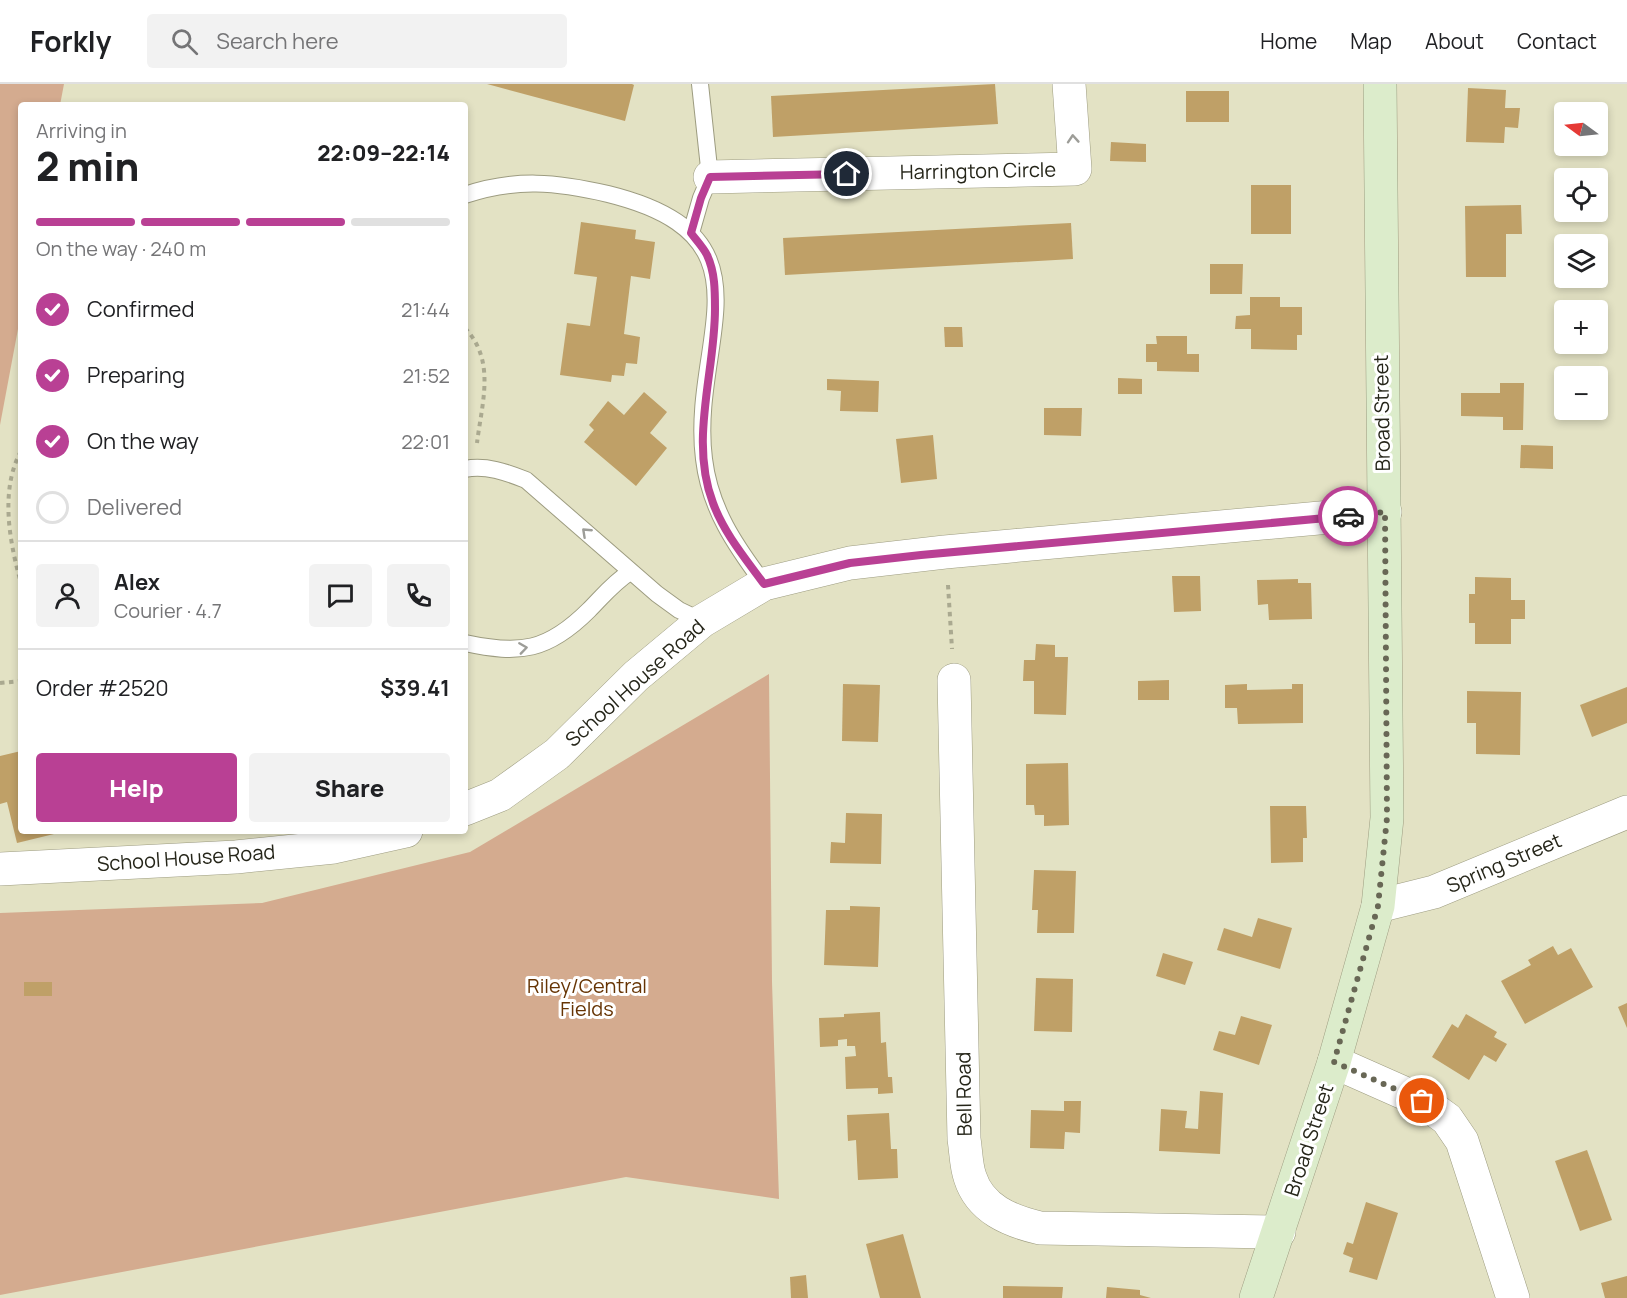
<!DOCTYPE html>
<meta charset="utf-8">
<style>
:root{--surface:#fff;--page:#f2f2f2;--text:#202124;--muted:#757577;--line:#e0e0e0;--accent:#b94094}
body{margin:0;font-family:Manrope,sans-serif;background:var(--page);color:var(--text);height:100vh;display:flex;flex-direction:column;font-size:22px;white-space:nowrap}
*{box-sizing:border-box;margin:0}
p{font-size:20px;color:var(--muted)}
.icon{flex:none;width:33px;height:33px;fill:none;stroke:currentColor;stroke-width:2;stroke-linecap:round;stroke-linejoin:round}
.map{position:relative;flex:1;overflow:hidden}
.panel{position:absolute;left:18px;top:18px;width:450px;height:732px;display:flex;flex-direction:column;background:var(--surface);border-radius:6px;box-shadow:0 3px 9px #0003}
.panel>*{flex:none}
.needle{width:39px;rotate:285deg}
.fabs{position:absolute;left:1554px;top:18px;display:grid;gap:12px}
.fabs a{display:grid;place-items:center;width:54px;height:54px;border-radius:6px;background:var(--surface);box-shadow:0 3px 9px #0003;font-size:30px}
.pin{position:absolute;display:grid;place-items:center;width:51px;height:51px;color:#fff;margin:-26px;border:3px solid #fff;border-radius:50%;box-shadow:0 2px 6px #0007}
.courier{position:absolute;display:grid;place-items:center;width:60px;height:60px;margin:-30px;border:4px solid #b94094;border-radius:50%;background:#fff;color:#222;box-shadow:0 2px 8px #0007}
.headline em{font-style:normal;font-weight:800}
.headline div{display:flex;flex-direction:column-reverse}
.headline{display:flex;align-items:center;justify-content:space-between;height:102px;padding:0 18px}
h1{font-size:39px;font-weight:800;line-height:45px}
.bar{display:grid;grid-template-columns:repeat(4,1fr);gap:9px 6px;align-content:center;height:72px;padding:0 18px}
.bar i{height:8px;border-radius:4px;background:var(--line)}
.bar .selected{background:var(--accent)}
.bar p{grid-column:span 4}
.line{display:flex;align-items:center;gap:15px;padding:0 18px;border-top:2px solid var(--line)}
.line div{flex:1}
.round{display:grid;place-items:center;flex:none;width:63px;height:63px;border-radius:6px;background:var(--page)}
ol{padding:0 18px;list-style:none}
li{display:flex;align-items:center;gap:18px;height:66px}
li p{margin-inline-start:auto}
li .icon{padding:6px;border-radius:50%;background:var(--accent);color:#fff;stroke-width:4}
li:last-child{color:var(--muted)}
li i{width:33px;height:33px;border:3px solid var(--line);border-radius:50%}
.primary-button{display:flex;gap:12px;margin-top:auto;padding:12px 18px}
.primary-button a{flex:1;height:69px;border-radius:6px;background:var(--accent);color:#fff;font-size:24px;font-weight:800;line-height:69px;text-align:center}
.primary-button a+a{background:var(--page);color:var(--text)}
header{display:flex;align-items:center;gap:36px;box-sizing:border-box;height:84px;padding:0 30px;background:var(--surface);border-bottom:2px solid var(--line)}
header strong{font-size:28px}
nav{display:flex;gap:33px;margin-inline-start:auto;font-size:21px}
.search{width:420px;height:54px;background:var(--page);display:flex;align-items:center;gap:15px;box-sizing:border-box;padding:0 21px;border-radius:6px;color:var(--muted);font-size:22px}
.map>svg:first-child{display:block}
.green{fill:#d4ab8f}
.building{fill:#bfa067}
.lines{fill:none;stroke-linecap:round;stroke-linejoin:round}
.service-casing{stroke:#9d9c80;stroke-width:18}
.minor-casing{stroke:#9d9c80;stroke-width:34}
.tertiary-casing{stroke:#9d9c80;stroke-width:34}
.secondary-casing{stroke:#9d9c80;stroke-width:34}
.path{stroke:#aaa990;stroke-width:4;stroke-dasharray:4.5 4.5;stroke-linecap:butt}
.service{stroke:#fff;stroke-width:16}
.minor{stroke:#fff;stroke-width:33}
.tertiary{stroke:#fff;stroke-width:33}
.secondary{stroke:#dceccb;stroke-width:33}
.oneway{stroke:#9d9d98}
.done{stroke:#686755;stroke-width:6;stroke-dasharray:0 10.8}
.route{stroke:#b94094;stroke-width:8}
.labels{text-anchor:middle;stroke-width:6;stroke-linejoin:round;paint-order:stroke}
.street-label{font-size:20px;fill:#252519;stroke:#fff}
.park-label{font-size:20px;fill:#663404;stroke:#fff}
</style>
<header>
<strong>Forkly</strong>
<div class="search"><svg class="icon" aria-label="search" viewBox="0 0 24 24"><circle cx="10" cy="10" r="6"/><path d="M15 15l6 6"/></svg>Search here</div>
<nav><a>Home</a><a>Map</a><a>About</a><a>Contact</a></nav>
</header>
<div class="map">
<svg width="1627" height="1214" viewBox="0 0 1627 1214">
<rect width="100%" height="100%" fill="#e3e2c4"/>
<g class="green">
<polygon points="0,0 64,0 60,21 21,21 21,229 0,341"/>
<polygon points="769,590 772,898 779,1115 626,1093 0,1211 0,829 262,819 470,768"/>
</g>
<g class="building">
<polygon points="487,0 632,0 634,1 625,37"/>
<polygon points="995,0 998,40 773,53 771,12"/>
<polygon points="1468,4 1506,6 1505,24 1520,24 1518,44 1505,43 1504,59 1466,58"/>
<rect x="1186" y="7" width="43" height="31"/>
<polygon points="1111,58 1146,60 1146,78 1110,77"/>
<rect x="1251" y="101" width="40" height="49"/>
<polygon points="1521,121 1522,150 1506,150 1506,193 1466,193 1465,122"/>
<polygon points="581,138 636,146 635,155 655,158 650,195 631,192 624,250 640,253 637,280 626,279 624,292 612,291 611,298 560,291 567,239 590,242 597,193 574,190"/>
<polygon points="1071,139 1073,175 785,191 783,154"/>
<polygon points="1210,180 1243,180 1242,210 1210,210"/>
<polygon points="1250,213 1280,213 1280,223 1302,223 1302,251 1297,251 1297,266 1251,265 1251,245 1235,245 1236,232 1250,231"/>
<polygon points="944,243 962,243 963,263 945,263"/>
<polygon points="1156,252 1187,252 1187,270 1199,270 1199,288 1157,287 1157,278 1146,278 1146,260 1157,260"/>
<polygon points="1118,294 1142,295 1142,310 1118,310"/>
<polygon points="827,295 879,297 878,328 840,327 841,307 827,306"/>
<polygon points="1500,299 1524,299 1523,346 1503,346 1503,333 1461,332 1461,309 1500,309"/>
<polygon points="644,308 667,328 650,349 667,364 636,402 584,358 594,346 589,341 608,317 624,331"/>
<polygon points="1044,324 1082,324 1081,352 1044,351"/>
<polygon points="933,351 937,395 901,399 896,355"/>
<polygon points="1521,361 1553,362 1553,385 1520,384"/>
<polygon points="1172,492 1200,492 1201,527 1174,528"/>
<polygon points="1475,493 1511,494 1511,516 1525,516 1525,535 1511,535 1511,560 1475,560 1475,539 1469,539 1469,510 1475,510"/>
<polygon points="1298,495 1298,499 1311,499 1312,535 1269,536 1268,520 1258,521 1257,496"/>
<polygon points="1036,560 1055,561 1055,573 1068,573 1066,631 1034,630 1034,597 1023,597 1024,576 1035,576"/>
<polygon points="1169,596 1169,616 1138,616 1138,597"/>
<polygon points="843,600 880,601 878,658 842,657"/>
<polygon points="1247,600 1247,606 1292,605 1292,600 1303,600 1303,639 1238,640 1237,624 1225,624 1225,601"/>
<polygon points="1627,603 1627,639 1592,653 1580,621"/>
<polygon points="1467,607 1521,608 1520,671 1476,670 1476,639 1467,639"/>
<polygon points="21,667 21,747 53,747 54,750 17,759 7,718 0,720 0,672"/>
<polygon points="1068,679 1069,741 1044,742 1044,731 1035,731 1034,721 1026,721 1026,680"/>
<polygon points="1270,722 1306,722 1307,754 1303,754 1303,778 1271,779"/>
<polygon points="846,729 882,730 881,780 830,779 831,758 845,759"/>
<polygon points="1034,786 1076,787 1074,849 1037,849 1038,826 1032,826"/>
<polygon points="850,822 880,823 878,883 824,881 826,826 850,826"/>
<polygon points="1258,834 1292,844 1280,885 1217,866 1224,844 1252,853"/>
<polygon points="1553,862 1558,871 1571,864 1593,903 1525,940 1501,897 1531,881 1528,876"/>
<polygon points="1163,869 1193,878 1185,901 1156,892"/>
<polygon points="1036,894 1073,895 1072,948 1034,947"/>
<rect x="24" y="898" width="28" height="14"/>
<polygon points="1627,919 1627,944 1618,923"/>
<polygon points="880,928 881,959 886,958 888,993 892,993 893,1009 878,1010 878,1004 846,1005 845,973 856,972 855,962 847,962 847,955 838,956 838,962 820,963 819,934 844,933 844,930"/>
<polygon points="1466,930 1497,948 1494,953 1507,960 1496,978 1484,971 1469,996 1432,973 1452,940 1458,944"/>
<polygon points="1241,932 1272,941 1259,981 1213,966 1219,947 1235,951"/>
<polygon points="1200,1007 1223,1009 1220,1070 1159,1067 1161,1025 1187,1027 1185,1044 1198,1045"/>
<polygon points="1064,1017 1081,1017 1080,1049 1065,1048 1064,1065 1030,1064 1031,1026 1064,1027"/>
<polygon points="889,1029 891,1065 897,1065 898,1094 858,1096 856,1056 848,1057 847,1031"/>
<polygon points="1587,1066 1612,1136 1580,1147 1555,1077"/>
<polygon points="1366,1118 1398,1129 1377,1196 1349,1188 1353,1174 1343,1170 1347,1158 1353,1160"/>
<polygon points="903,1150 921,1214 880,1214 866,1160"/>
<polygon points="806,1191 808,1214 791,1214 790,1193"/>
<polygon points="1627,1192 1627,1214 1605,1214 1601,1199"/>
<polygon points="1003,1202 1063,1203 1062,1214 1003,1214"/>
<polygon points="1107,1203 1140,1206 1140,1211 1151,1214 1106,1214"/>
</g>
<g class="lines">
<defs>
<g id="service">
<path d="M 465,111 C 515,94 557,98 608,110 C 782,153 689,257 704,375 C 710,425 735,461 764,500"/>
<polyline points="691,149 701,114 710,93 700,0"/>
<path d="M 465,385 C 486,381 506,388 526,396 L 657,510 L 679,526 L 702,537"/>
<path d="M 465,559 C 520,571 548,567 589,526 C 602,513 613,499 630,488"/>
</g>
<g id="minor">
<polyline points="710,93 1075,85 1069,0"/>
<path d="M 954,596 L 964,1055 C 966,1067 966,1082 970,1093 C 980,1125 1010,1137 1040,1144 L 1279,1148"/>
<polyline points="465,725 500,711 557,670 636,592 702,537 764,500 850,479 945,468 1385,428"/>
<polyline points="0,785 236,773 334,763 406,747"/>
<polyline points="1334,978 1422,1017 1447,1035 1462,1057 1513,1214"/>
</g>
<polyline id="tertiary" points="1378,822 1434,808 1627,728"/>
<polyline id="secondary" points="1256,1214 1334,978 1378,822 1387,734 1380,0"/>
</defs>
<use href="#service" class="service-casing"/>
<use href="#minor" class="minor-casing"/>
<use href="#tertiary" class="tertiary-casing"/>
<use href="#secondary" class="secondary-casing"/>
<g class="path">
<path d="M 465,244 C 496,277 482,318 477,359"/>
<path d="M 21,367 C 0,405 9,457 21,499"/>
<polyline points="948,501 952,565"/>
<polyline points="0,599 21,597"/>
</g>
<use href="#service" class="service"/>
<use href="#minor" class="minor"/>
<use href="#tertiary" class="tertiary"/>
<use href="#secondary" class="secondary"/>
</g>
<defs><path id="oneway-chevron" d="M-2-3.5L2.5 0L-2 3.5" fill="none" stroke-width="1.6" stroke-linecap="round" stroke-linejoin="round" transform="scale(1.5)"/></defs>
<g class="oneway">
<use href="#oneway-chevron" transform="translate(1073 55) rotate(-94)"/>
<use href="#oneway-chevron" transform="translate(586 448) rotate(-137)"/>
<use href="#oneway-chevron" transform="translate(523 564) rotate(-8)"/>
</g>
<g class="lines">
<polyline class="done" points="1348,432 1385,428 1387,734 1378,822 1334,978 1422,1017"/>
<path class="route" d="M 847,90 L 710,93 L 701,114 L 691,149 C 696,156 703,163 707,171 C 715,188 715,207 715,225 C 715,289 689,356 713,419 C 724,449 745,474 764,500 L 850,479 L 921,471 L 1348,432"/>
</g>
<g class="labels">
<g class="street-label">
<text transform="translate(978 87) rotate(-1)" y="7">Harrington Circle</text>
<text transform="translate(1382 329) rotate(-91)" y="7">Broad Street</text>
<text transform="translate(635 599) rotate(-42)" y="7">School House Road</text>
<text transform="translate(186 774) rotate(-4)" y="7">School House Road</text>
<text transform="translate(1504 779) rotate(-23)" y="7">Spring Street</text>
<text transform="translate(964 1010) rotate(-91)" y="7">Bell Road</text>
<text transform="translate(1309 1056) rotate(-72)" y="7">Broad Street</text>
</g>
<g class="park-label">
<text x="587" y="909">Riley/Central<tspan x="587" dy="23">Fields</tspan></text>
</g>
</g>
</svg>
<div class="fabs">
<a><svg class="needle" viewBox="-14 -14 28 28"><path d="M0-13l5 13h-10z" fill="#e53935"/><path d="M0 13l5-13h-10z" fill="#757577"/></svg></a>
<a><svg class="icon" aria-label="locate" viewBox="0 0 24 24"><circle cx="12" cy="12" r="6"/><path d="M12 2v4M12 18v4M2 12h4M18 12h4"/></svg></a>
<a><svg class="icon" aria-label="layers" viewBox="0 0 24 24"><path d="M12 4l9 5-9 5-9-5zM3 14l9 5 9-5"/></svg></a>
<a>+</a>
<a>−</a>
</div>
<div class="pin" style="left:1422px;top:1017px;background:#ea580c"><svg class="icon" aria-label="bag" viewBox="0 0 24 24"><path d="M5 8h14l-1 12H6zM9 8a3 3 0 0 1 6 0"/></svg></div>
<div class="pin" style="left:847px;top:90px;background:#1f2937"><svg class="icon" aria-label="home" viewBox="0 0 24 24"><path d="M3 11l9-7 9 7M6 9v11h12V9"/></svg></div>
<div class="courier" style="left:1348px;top:432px"><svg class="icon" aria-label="car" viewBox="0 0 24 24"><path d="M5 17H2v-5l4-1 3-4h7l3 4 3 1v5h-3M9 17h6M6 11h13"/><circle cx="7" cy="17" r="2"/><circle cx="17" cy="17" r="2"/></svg></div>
<section class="panel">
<div class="headline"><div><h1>2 min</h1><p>Arriving in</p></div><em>22:09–22:14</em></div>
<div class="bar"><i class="selected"></i><i class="selected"></i><i class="selected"></i><i></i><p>On the way · 240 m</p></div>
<ol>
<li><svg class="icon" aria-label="check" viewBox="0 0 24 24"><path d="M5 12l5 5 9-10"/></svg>Confirmed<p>21:44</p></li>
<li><svg class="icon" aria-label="check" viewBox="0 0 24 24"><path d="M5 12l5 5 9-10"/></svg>Preparing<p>21:52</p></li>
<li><svg class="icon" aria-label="check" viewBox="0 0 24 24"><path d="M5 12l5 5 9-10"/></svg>On the way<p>22:01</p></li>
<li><i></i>Delivered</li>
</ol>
<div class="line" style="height:108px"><a class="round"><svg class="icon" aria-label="person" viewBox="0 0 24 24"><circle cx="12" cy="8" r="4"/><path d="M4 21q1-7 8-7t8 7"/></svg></a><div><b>Alex</b><p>Courier · 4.7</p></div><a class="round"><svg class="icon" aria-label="chat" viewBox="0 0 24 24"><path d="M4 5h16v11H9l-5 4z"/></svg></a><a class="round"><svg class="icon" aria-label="phone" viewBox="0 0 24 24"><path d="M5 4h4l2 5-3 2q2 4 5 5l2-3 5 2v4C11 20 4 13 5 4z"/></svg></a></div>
<div class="line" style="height:78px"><div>Order #2520</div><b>$39.41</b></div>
<div class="primary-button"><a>Help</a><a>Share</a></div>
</section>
</div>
